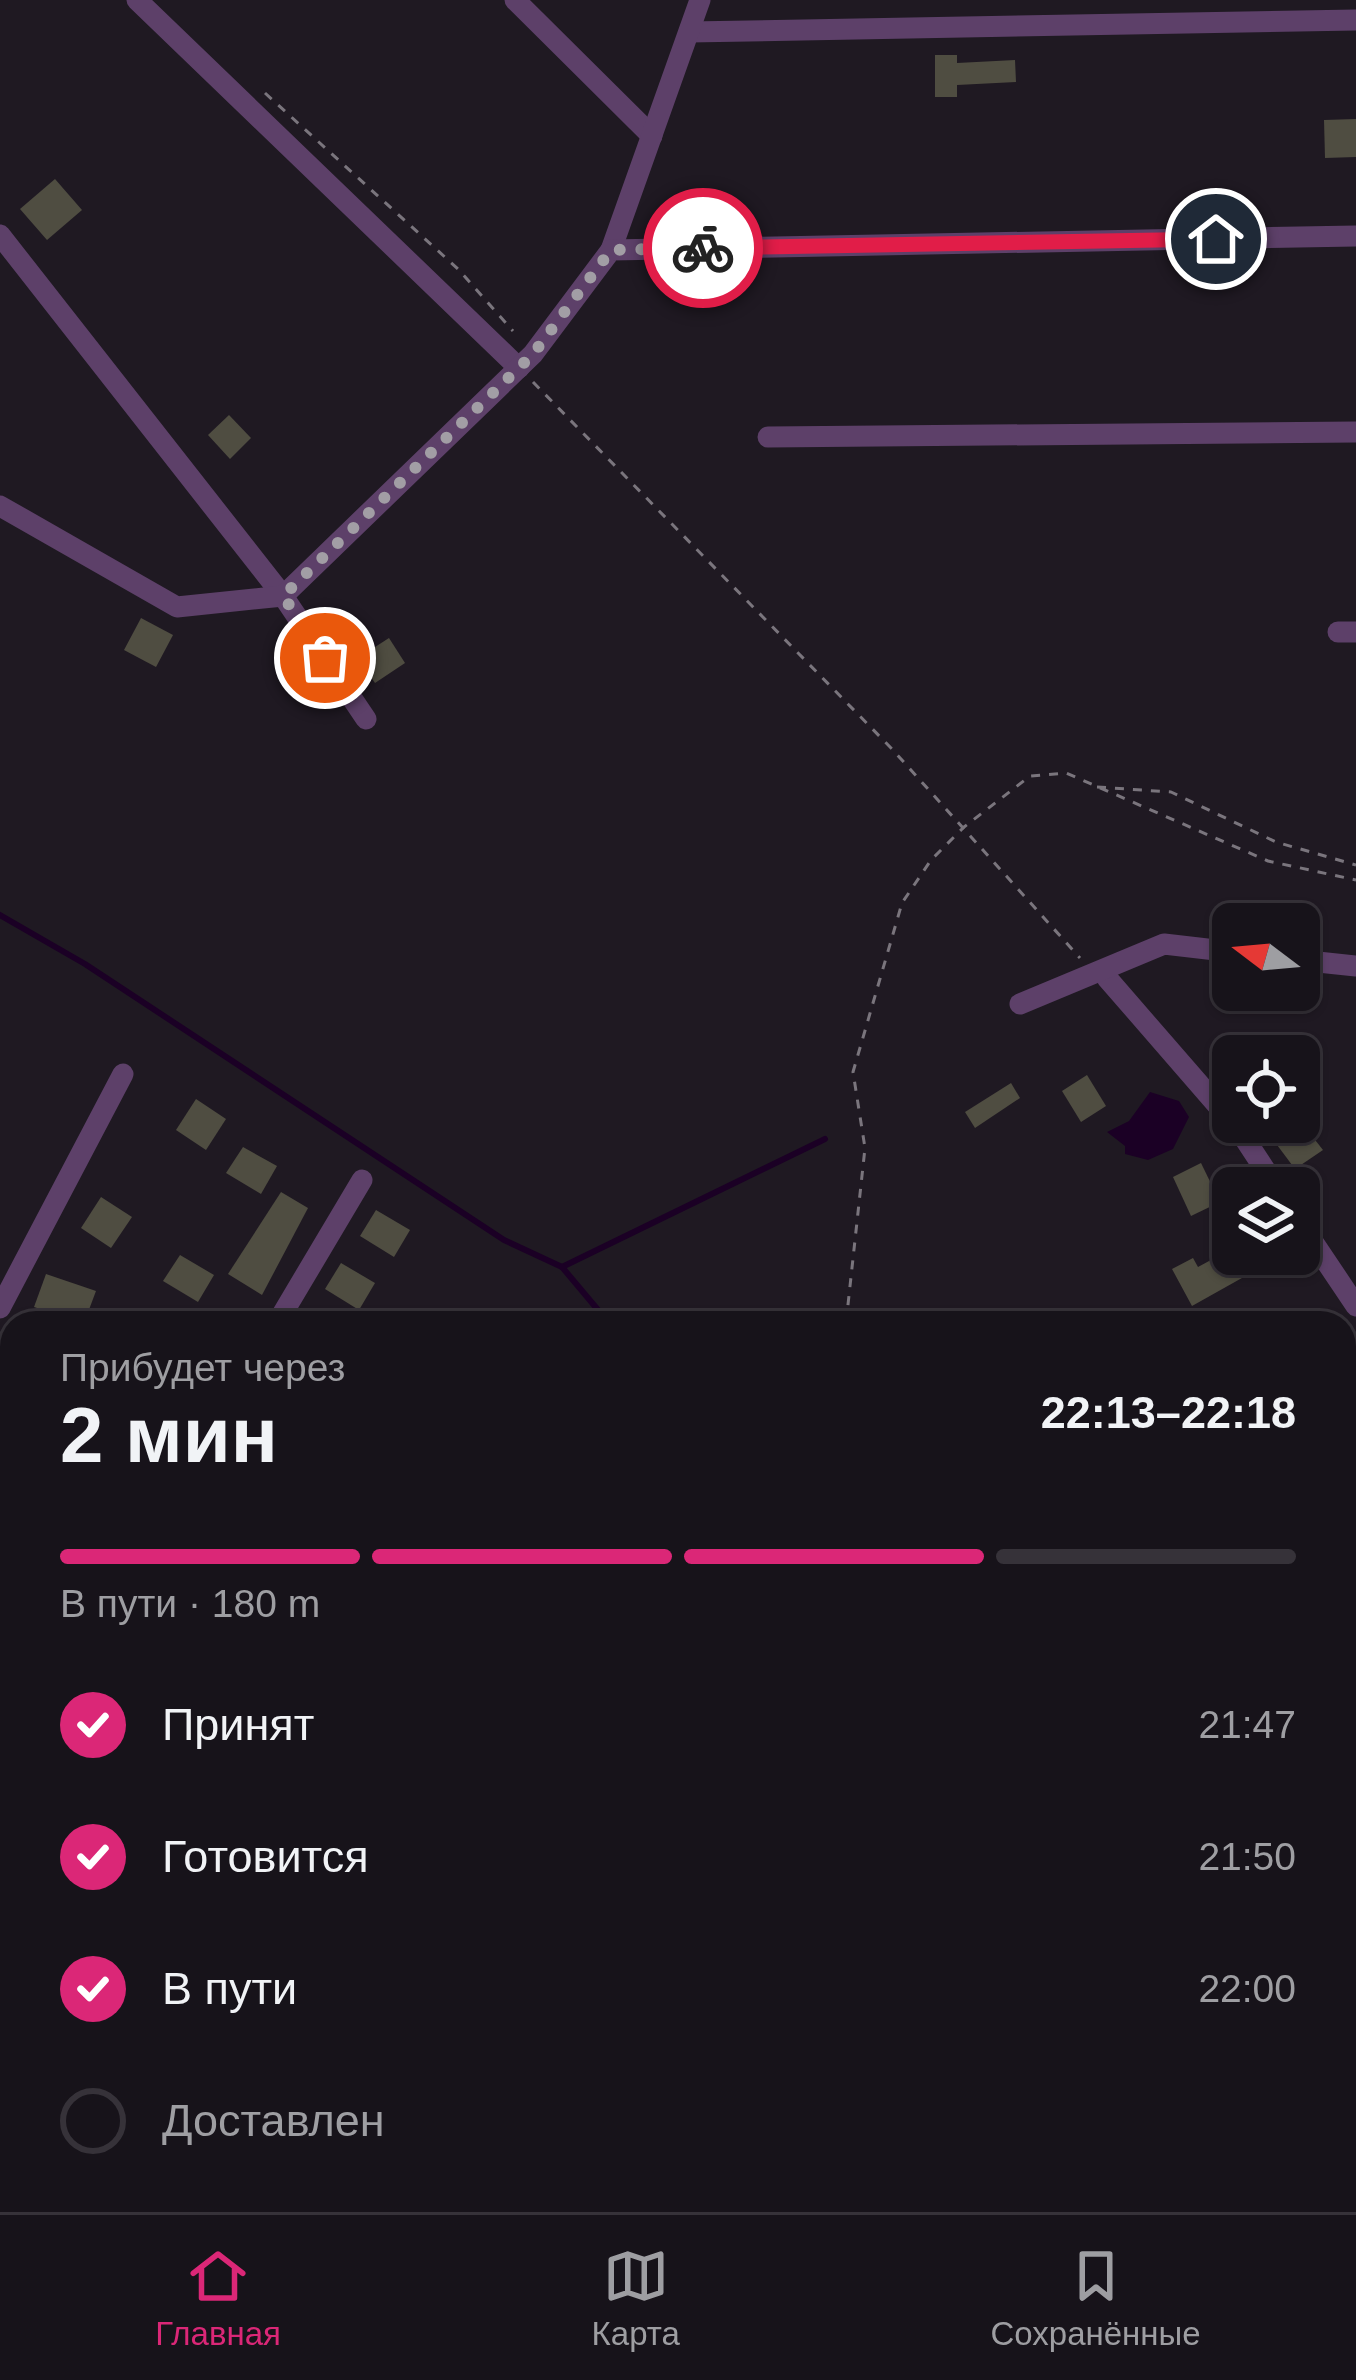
<!DOCTYPE html>
<html lang="ru">
<meta charset="utf-8">
<style>
:root{--surface:#17131a;--page:#242027;--text:#f1f3f6;--muted:#9e9ea2;--line:#363239;--accent:#db2777}
body{margin:0;font-family:Helvetica,sans-serif;background:var(--page);color:var(--text);height:100vh;display:flex;flex-direction:column;font-size:45px;white-space:nowrap}
*{box-sizing:border-box;margin:0}
p{font-size:39px;color:var(--muted)}
.icon{flex:none;width:66px;height:66px;fill:none;stroke:currentColor;stroke-width:2;stroke-linecap:round;stroke-linejoin:round}
.map{position:relative;flex:1;overflow:hidden}
.sheet{position:absolute;left:0px;top:1311px;width:1356px;height:903px;display:flex;flex-direction:column;background:var(--surface);border-radius:36px 36px 0 0;box-shadow:0 3px 9px #0004,0 0 0 3px var(--line)}
.sheet>*{flex:none}
.needle{width:78px;rotate:286deg}
.controls{position:absolute;left:1212px;top:903px;display:grid;gap:24px}
.controls a{display:grid;place-items:center;width:108px;height:108px;border-radius:18px;background:var(--surface);box-shadow:0 3px 9px #0004,0 0 0 3px var(--line);font-size:60px}
.pin{position:absolute;display:grid;place-items:center;width:102px;height:102px;color:#fff;margin:-51px;border:6px solid #fff;border-radius:50%;box-shadow:0 3px 12px #0007}
.courier{position:absolute;display:grid;place-items:center;width:120px;height:120px;margin:-60px;border:9px solid #e11d48;border-radius:50%;background:#fff;color:#222;box-shadow:0 3px 15px #0007}
.overview em{font-style:normal;font-weight:800}
.overview div{display:flex;flex-direction:column-reverse}
.overview{display:flex;align-items:center;justify-content:space-between;height:204px;padding:0 60px}
h1{font-size:78px;font-weight:800;line-height:90px}
.bar{display:grid;grid-template-columns:repeat(4,1fr);gap:18px 12px;align-content:center;height:144px;padding:0 60px}
.bar i{height:15px;border-radius:9px;background:var(--line)}
.bar .on{background:var(--accent)}
.bar p{grid-column:span 4}
ol{padding:0 60px;list-style:none}
li{display:flex;align-items:center;gap:36px;height:132px}
li p{margin-inline-start:auto}
li .icon{padding:12px;border-radius:50%;background:var(--accent);color:#fff;stroke-width:4}
li:last-child{color:var(--muted)}
li i{width:66px;height:66px;border:6px solid var(--line);border-radius:50%}
.dock{display:flex;justify-content:space-around;align-items:center;height:168px;border-top:3px solid var(--line);background:var(--surface);font-size:33px;color:var(--muted)}
.dock a{display:grid;justify-items:center;gap:6px}
.dock .on{color:var(--accent)}
.map>svg:first-child{display:block}
.green{fill:#361941}
.water{fill:#1b0025}
.lines{fill:none;stroke-linecap:round;stroke-linejoin:round}
.stream{stroke:#1b0025;stroke-width:6}
.building{fill:#4f4d41}
.path{stroke:#7a757d;stroke-width:3;stroke-dasharray:9 9;stroke-linecap:butt}
.minor{stroke:#5d4069;stroke-width:21}
.done{stroke:#a29ea5;stroke-width:12;stroke-dasharray:0 21.6}
.route{stroke:#e11d48;stroke-width:15}
</style>
<div class="map">
<svg width="1356" height="2212" viewBox="0 0 1356 2212">
<rect width="100%" height="100%" fill="#1f1922"/>
<polygon class="green" points="12,1733 12,2041 0,2045 0,1737"/>
<polygon class="water" points="1150,1092 1179,1101 1189,1117 1173,1149 1148,1160 1125,1154 1125,1146 1107,1132 1129,1121"/>
<g class="lines">
<g class="stream">
<polyline points="0,915 85,964 504,1240 562,1267 825,1139"/>
<polyline points="562,1267 609,1323"/>
</g>
</g>
<g class="building">
<polygon points="935,55 957,55 957,63 1015,60 1016,82 957,85 957,97 935,97"/>
<polygon points="1356,119 1356,157 1325,158 1324,120"/>
<polygon points="55,179 82,210 47,240 20,209"/>
<polygon points="229,415 251,438 230,459 208,435"/>
<polygon points="141,618 173,635 156,667 124,650"/>
<polygon points="389,638 405,663 375,683 358,658"/>
<polygon points="1087,1075 1106,1106 1081,1122 1062,1091"/>
<polygon points="1011,1083 1020,1098 975,1128 965,1112"/>
<polygon points="196,1099 226,1119 206,1150 176,1130"/>
<polygon points="1260,1122 1301,1122 1323,1150 1295,1169"/>
<polygon points="243,1147 277,1166 261,1194 226,1173"/>
<polygon points="1201,1163 1220,1202 1191,1216 1173,1177"/>
<polygon points="281,1192 308,1208 262,1295 228,1274"/>
<polygon points="101,1197 132,1217 111,1248 81,1228"/>
<polygon points="376,1210 410,1230 394,1257 360,1236"/>
<polygon points="1233,1248 1233,1254 1250,1254 1258,1269 1192,1306 1172,1269 1193,1258 1198,1267"/>
<polygon points="180,1255 214,1275 198,1302 163,1281"/>
<polygon points="341,1263 375,1283 359,1310 325,1289"/>
<polygon points="46,1274 96,1291 84,1323 34,1307"/>
</g>
<g class="lines">
<g class="path">
<polyline points="265,93 458,269 513,331"/>
<polyline points="533,382 892,749 1080,958"/>
<polyline points="1097,787 1171,792 1276,842 1356,865"/>
<polyline points="846,1323 865,1148 853,1072 902,903 931,860 964,827 1030,776 1066,773 1268,861 1356,880"/>
<polyline points="1330,2202 1339,2212"/>
</g>
<g class="minor">
<polyline points="137,0 519,368"/>
<polyline points="515,0 652,136"/>
<polyline points="689,32 1356,20"/>
<polyline points="0,235 283,596 366,719"/>
<polyline points="611,250 700,0"/>
<polyline points="768,437 1356,432"/>
<polyline points="0,506 177,607 283,596 533,354 611,250 1356,236"/>
<polyline points="1338,632 1356,632"/>
<polyline points="1299,960 1356,966"/>
<polyline points="1107,978 1239,1130 1277,1188"/>
<polyline points="1020,1004 1164,944 1233,952"/>
<polyline points="1299,1221 1356,1306"/>
<polyline points="0,1308 123,1074"/>
<polyline points="277,1323 362,1180"/>
<polyline points="0,1715 12,1741"/>
<polyline points="0,2052 12,2048"/>
<polyline points="0,2161 12,2175"/>
<polyline points="36,2202 45,2212"/>
<polyline points="384,2202 393,2212"/>
<polyline points="648,2212 651,2202"/>
<polyline points="1232,2212 1247,2202"/>
</g>
</g>
<g class="lines">
<polyline class="done" points="325,658 283,596 533,354 611,250 703,248"/>
<polyline class="route" points="703,248 1216,239"/>
</g>
</svg>
<div class="controls">
<a><svg class="needle" viewBox="-14 -14 28 28"><path d="M0-13l5 13h-10z" fill="#e53935"/><path d="M0 13l5-13h-10z" fill="#9e9ea2"/></svg></a>
<a><svg class="icon" aria-label="locate" viewBox="0 0 24 24"><circle cx="12" cy="12" r="6"/><path d="M12 2v4M12 18v4M2 12h4M18 12h4"/></svg></a>
<a><svg class="icon" aria-label="layers" viewBox="0 0 24 24"><path d="M12 4l9 5-9 5-9-5zM3 14l9 5 9-5"/></svg></a>
</div>
<div class="pin" style="left:325px;top:658px;background:#ea580c"><svg class="icon" aria-label="bag" viewBox="0 0 24 24"><path d="M5 8h14l-1 12H6zM9 8a3 3 0 0 1 6 0"/></svg></div>
<div class="pin" style="left:1216px;top:239px;background:#1f2937"><svg class="icon" aria-label="home" viewBox="0 0 24 24"><path d="M3 11l9-7 9 7M6 9v11h12V9"/></svg></div>
<div class="courier" style="left:703px;top:248px"><svg class="icon" aria-label="bike" viewBox="0 0 24 24"><circle cx="6" cy="16" r="4"/><circle cx="18" cy="16" r="4"/><path d="M6 16l4-8h5l3 8M10 8l3 8H6M13 5h3"/></svg></div>
<section class="sheet">
<div class="overview"><div><h1>2 мин</h1><p>Прибудет через</p></div><em>22:13–22:18</em></div>
<div class="bar"><i class="on"></i><i class="on"></i><i class="on"></i><i></i><p>В пути · 180 m</p></div>
<ol>
<li><svg class="icon" aria-label="check" viewBox="0 0 24 24"><path d="M5 12l5 5 9-10"/></svg>Принят<p>21:47</p></li>
<li><svg class="icon" aria-label="check" viewBox="0 0 24 24"><path d="M5 12l5 5 9-10"/></svg>Готовится<p>21:50</p></li>
<li><svg class="icon" aria-label="check" viewBox="0 0 24 24"><path d="M5 12l5 5 9-10"/></svg>В пути<p>22:00</p></li>
<li><i></i>Доставлен</li>
</ol>
</section>
</div>
<nav class="dock">
<a class="on"><svg class="icon" aria-label="home" viewBox="0 0 24 24"><path d="M3 11l9-7 9 7M6 9v11h12V9"/></svg>Главная</a>
<a><svg class="icon" aria-label="map" viewBox="0 0 24 24"><path d="M3 6l6-2 6 2 6-2v14l-6 2-6-2-6 2zM9 4v14M15 6v14"/></svg>Карта</a>
<a><svg class="icon" aria-label="saved" viewBox="0 0 24 24"><path d="M7 4h10v16l-5-4-5 4z"/></svg>Сохранённые</a>
</nav>
